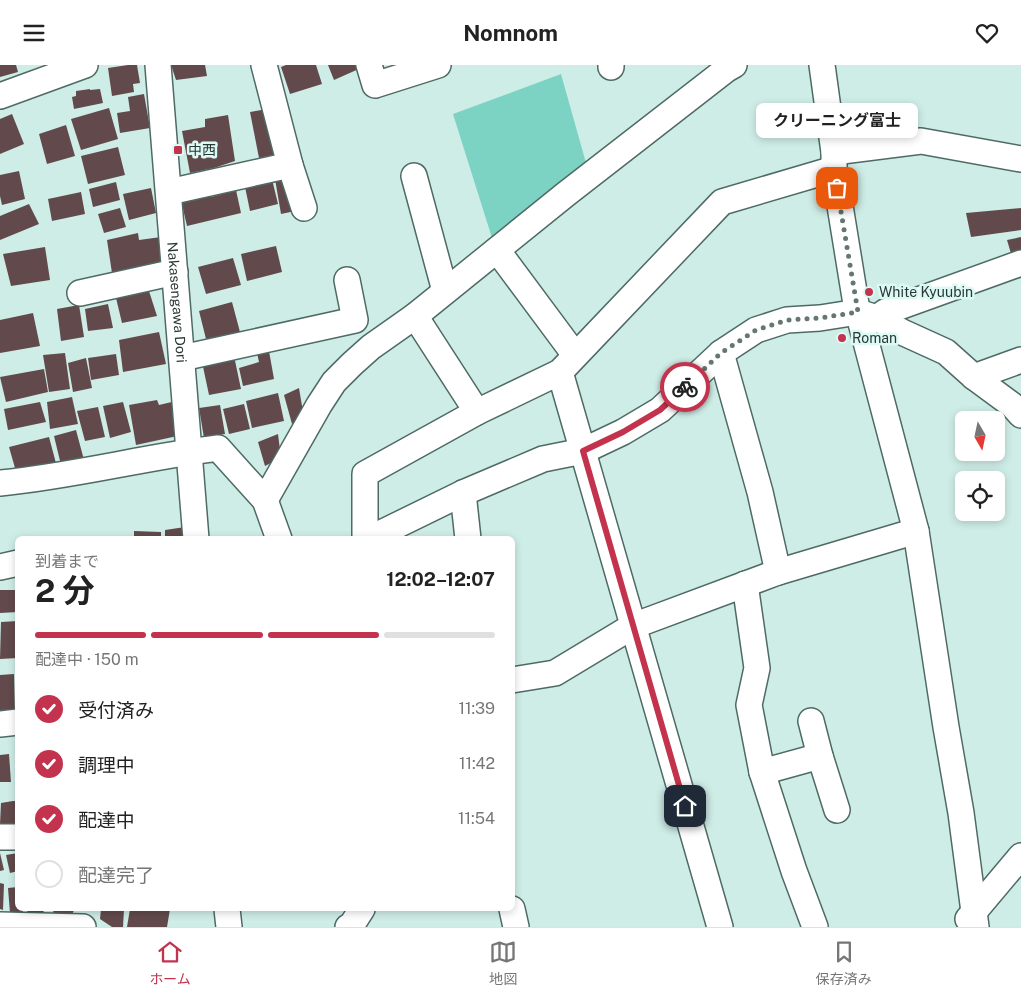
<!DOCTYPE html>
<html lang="ja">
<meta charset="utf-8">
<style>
:root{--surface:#fff;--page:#f2f2f2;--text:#222;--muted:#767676;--line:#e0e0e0;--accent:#c3334e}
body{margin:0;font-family:"Public Sans","Noto Sans JP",sans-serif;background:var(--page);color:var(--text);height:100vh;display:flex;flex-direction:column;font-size:19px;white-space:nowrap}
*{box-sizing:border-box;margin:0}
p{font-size:16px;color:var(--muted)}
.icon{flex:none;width:28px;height:28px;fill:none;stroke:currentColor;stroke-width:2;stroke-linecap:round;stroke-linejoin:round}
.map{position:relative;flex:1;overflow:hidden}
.side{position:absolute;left:15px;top:471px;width:500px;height:375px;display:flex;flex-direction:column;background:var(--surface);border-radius:8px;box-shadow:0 2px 8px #0003}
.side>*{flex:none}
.needle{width:32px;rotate:171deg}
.controls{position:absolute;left:955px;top:346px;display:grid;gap:10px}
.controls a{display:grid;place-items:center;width:50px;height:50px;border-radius:8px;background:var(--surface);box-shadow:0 2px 8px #0003;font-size:25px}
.pin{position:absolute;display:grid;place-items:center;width:42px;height:42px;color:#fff;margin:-21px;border-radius:10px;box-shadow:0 2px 8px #0006}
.courier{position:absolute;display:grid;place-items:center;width:50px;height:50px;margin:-25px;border:4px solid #c3334e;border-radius:50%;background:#fff;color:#222;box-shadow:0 1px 6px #0007}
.bubble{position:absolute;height:35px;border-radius:8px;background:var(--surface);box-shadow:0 2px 8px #0003;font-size:16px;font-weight:700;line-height:35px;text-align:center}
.overview em{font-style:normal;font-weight:700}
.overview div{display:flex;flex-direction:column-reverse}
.overview{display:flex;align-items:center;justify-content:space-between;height:85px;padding:0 20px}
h1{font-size:32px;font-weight:700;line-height:38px}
.bar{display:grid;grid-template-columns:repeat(4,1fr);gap:8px 5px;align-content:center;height:60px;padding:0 20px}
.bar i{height:6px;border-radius:4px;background:var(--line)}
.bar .active{background:var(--accent)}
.bar p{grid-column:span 4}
ol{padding:0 20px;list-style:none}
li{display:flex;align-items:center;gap:15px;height:55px}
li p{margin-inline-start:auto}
li .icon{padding:5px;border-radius:50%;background:var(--accent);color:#fff;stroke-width:4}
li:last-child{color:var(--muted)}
li i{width:28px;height:28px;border:2px solid var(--line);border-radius:50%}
header{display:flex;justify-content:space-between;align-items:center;height:65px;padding:0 20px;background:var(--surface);font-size:22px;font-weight:700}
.tab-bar{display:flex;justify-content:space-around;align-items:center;height:70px;border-top:1px solid var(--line);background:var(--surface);font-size:14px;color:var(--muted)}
.tab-bar a{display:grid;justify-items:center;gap:2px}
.tab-bar .active{color:var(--accent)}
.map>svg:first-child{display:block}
.green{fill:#7cd3c4}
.building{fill:#624a4c}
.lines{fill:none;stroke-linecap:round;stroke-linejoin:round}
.minor-casing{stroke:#4f6a65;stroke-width:28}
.minor{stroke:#fff;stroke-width:25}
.done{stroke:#647773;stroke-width:5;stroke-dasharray:0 9}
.route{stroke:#c3334e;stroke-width:6}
.poi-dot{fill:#c3334e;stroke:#dcfaf4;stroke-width:2}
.labels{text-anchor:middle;stroke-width:5;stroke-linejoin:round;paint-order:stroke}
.poi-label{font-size:14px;fill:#2b3735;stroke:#dcfaf4;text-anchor:start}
.street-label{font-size:14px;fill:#2b3735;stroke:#dcfaf4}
</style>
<header><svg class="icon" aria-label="menu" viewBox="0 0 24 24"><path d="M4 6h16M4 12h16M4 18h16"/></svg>Nomnom<svg class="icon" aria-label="heart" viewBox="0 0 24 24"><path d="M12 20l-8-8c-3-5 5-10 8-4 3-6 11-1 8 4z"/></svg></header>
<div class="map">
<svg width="1021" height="862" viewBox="0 0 1021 862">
<rect width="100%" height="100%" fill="#cfede7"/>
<polygon class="green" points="561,9 586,98 492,173 453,49"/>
<g class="building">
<polygon points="0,0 16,0 18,7 0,12"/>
<polygon points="128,0 137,0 140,18 133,19 134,27 112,31 108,3"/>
<polygon points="171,0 205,0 207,11 176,15"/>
<polygon points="286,0 316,0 322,19 290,29 281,2"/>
<polygon points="328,0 359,0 361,3 334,15"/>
<polygon points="90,24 90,25 100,24 103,38 74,44 72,32 76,31 76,26"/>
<polygon points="144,29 150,63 120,68 117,48 130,46 128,32"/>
<polygon points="109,43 118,74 81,85 71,54"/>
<polygon points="274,43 284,88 259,93 250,47"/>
<polygon points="12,49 24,79 0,89 0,54"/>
<polygon points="228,50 235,96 214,103 190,108 182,66 205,62 205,54"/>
<polygon points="66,60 75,91 47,99 39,69"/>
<polygon points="118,82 125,110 88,119 81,91"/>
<polygon points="19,106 25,134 2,140 0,131 0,110"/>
<polygon points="271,110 278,139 250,146 244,117"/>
<polygon points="292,110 300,145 281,149 275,114"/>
<polygon points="116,117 120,135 93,142 89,124"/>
<polygon points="151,123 156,148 129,155 123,129"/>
<polygon points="209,125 211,132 236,125 241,148 187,161 180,131"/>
<polygon points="81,127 85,149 52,156 48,134"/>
<polygon points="29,139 39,159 0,175 0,151"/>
<polygon points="120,143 126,162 104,168 98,149"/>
<polygon points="1021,143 1021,165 971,172 966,148"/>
<polygon points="138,168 139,175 161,172 165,197 112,208 107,175"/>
<polygon points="1021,172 1021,190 1012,192 1007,175"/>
<polygon points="276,181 282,207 247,216 241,189"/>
<polygon points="45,182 50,215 11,221 3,189"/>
<polygon points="233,193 241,220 206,229 198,202"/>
<polygon points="149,226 157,251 122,258 116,233"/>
<polygon points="232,237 240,267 206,274 199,246"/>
<polygon points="108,239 113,263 88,266 85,244"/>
<polygon points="79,240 84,272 61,276 57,244"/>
<polygon points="33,248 40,281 0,288 0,255"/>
<polygon points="159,267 166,299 123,307 119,275"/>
<polygon points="269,286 274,314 243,321 239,303 259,297 257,288"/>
<polygon points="65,288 70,324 49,327 43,290"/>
<polygon points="116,289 119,310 91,315 88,293"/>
<polygon points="234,291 241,324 209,330 202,297"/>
<polygon points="86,293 92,323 73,327 68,298"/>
<polygon points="44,304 48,327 6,337 0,312"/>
<polygon points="299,323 304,353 292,359 284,330"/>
<polygon points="278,328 284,356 252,363 246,336"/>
<polygon points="72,332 78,359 50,364 47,337"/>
<polygon points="157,335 159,340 176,336 182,370 136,380 129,340"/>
<polygon points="40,337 46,357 8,365 4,344"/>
<polygon points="123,337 131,367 110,373 103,341"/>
<polygon points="244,339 250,364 229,369 223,344"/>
<polygon points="220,340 225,369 204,373 199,343"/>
<polygon points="98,342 105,372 85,376 77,346"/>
<polygon points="76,365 84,395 61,400 54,371"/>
<polygon points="278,369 281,393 265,401 258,377"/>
<polygon points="49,372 57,402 17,410 9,382"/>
<polygon points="185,462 186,474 165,474 165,465"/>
<polygon points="134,466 161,467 161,474 134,474"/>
<polygon points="0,525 18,525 18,547 0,548"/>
<polygon points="18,556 18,593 0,594 1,557"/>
<polygon points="14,609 15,649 0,650 0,610"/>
<polygon points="9,689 11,717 0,717 0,690"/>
<polygon points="13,736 18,736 18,760 0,759 1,738"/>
<polygon points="0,788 4,805 0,806"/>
<polygon points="18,788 18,806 10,808 6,790"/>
<polygon points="0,818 4,819 3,845 0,844"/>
<polygon points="18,822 18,844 22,844 23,847 10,848 8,823"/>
<polygon points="27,844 43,844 44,848 28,851"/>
<polygon points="53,844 74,844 74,845 72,850 54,852"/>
<polygon points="101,844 124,844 123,862 112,862 100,854"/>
<polygon points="130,844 170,844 167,862 127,862"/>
</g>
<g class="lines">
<defs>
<g id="minor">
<path id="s1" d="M 158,0 L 196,474"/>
<polyline points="369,0 375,20 438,0"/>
<polyline points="611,0 611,2"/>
<polyline points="822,0 834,87 834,104 856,239 916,466 946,662 961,748 976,862"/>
<polyline points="0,31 85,0"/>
<polyline points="834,87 921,76 1021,94"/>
<polyline points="290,100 304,143"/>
<polyline points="414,111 445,226"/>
<polyline points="169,127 290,100 264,0"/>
<polyline points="497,185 575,290"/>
<polyline points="80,228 175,207"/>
<polyline points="415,251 477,347"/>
<polyline points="877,253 885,247 1021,198"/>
<polyline points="721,288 760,427 778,507"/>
<polyline points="182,293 355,255 347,215"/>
<polyline points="560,307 720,862"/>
<polyline points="974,312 1021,295"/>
<path d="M 0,418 C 73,411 145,392 218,383 L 265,435 L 279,474"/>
<polyline points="463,428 468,474"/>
<polyline points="265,435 319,340 334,317 352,299 371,282 415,251 566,129 727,4 734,0"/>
<polyline points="365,474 365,409 477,347 560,307 722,137 834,104"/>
<polyline points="369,474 463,428 543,394 583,386 623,367 660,345 721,288 756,265 787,255 820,253 858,247 877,253 902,267 946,287 974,312 1012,340 1021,350"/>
<polyline points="0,502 18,498"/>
<polyline points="745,519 757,603 749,640 762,707 794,806 815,862"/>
<polyline points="512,615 555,608 633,561 778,507 916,466"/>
<polyline points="811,656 820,691 837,745"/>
<polyline points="0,659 18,657"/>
<polyline points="762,707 820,691"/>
<polyline points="0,772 18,772"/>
<polyline points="227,844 229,862"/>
<polyline points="512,844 516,862"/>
<polyline points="968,854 1021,791"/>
<polyline points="0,860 83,862"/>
<polyline points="348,862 351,861 362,844"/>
</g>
</defs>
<use href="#minor" class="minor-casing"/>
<use href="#minor" class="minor"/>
</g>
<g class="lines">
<polyline class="done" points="685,322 721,288 756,265 787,255 820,253 858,247 837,123"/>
<polyline class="route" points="685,322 660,345 623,367 583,386 685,741"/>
</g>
<g class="poi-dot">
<rect x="173" y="80" width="10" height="10" rx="2.5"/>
<circle cx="869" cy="227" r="5"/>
<circle cx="842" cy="273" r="5"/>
</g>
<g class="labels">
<g class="poi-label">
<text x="188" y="90">中西</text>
<text x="879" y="232">White Kyuubin</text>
<text x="852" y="278">Roman</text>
</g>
<g class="street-label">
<text dy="5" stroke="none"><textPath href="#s1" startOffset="238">Nakasengawa Dori</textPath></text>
</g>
</g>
</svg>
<div class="controls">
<a><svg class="needle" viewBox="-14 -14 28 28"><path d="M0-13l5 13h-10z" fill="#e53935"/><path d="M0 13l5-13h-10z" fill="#767676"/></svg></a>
<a><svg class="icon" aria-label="locate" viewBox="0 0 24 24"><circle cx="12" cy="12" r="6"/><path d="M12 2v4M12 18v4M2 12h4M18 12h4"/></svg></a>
</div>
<div class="pin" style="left:837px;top:123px;background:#ea580c"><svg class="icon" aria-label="bag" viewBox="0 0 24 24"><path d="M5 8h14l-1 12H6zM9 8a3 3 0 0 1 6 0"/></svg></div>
<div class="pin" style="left:685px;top:741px;background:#1f2937"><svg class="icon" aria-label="home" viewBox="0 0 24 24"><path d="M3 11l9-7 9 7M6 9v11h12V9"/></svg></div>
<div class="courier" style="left:685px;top:322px"><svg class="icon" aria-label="bike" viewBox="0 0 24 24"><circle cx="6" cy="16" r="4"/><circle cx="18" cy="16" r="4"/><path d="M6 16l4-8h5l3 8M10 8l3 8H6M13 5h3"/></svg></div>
<div class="bubble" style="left:756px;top:38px;width:162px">クリーニング富士</div>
<section class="side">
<div class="overview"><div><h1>2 分</h1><p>到着まで</p></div><em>12:02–12:07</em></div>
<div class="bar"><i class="active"></i><i class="active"></i><i class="active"></i><i></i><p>配達中 · 150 m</p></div>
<ol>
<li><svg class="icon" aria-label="check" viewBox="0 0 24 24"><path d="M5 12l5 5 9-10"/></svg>受付済み<p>11:39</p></li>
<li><svg class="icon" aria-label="check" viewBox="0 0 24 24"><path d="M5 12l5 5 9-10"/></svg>調理中<p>11:42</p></li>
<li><svg class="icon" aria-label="check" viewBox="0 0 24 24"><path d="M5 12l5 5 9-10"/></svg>配達中<p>11:54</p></li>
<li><i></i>配達完了</li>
</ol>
</section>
</div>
<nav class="tab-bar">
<a class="active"><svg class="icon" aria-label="home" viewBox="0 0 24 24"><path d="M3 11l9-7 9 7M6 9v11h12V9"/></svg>ホーム</a>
<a><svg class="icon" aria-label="map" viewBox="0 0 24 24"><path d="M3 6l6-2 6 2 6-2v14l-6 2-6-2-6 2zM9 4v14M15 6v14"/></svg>地図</a>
<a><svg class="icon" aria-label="saved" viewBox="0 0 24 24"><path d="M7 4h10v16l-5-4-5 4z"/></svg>保存済み</a>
</nav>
